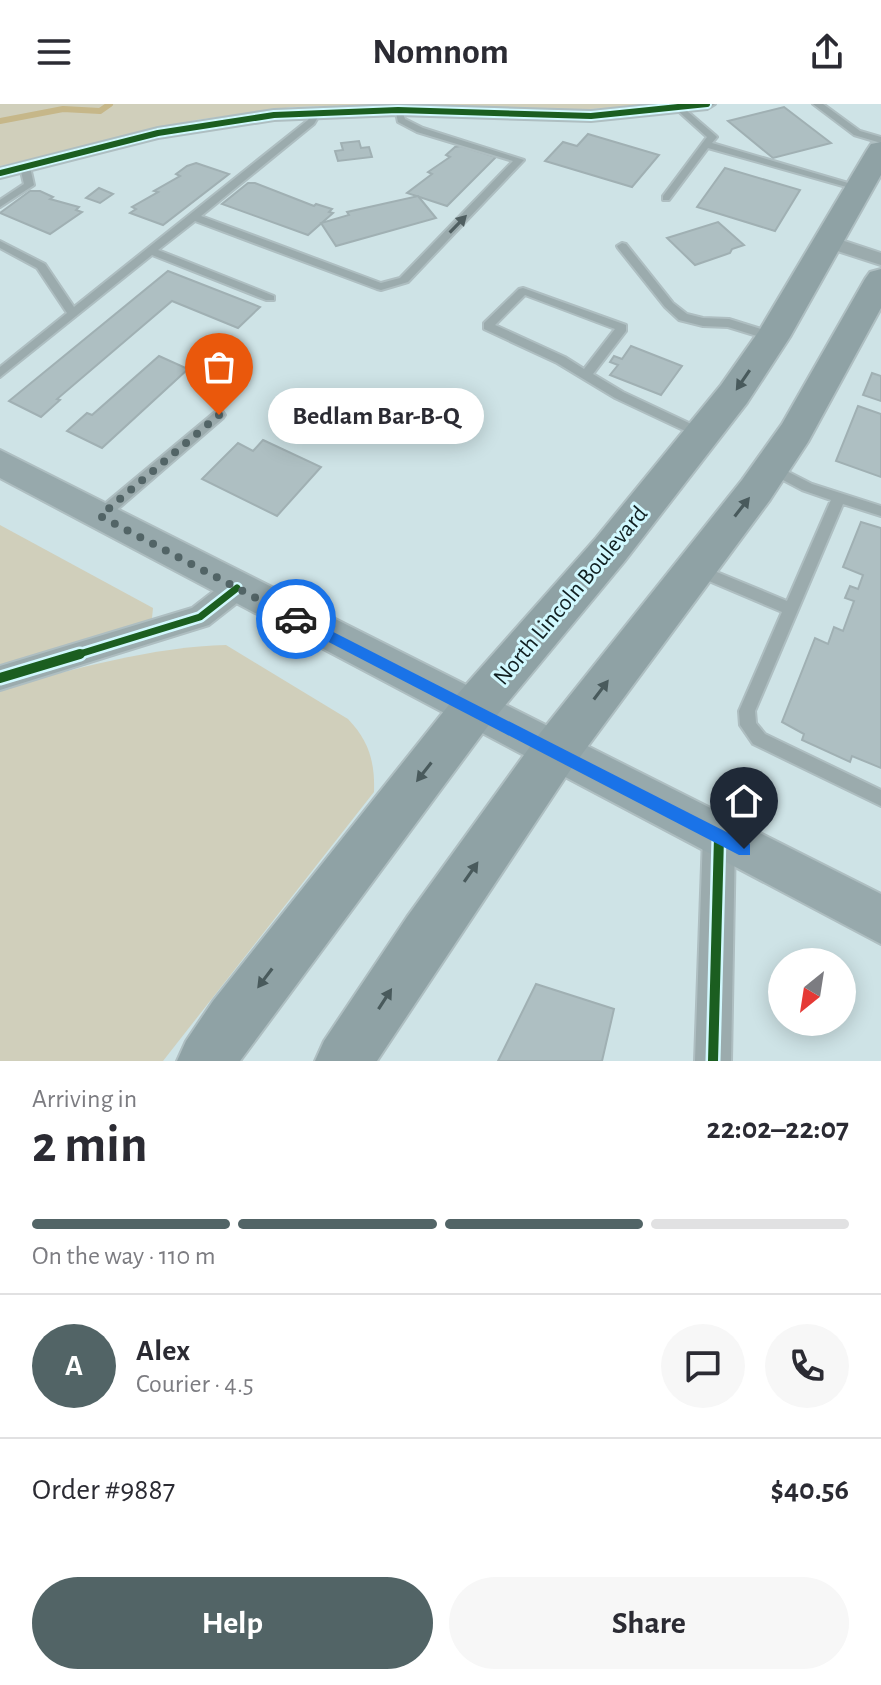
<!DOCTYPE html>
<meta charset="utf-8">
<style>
:root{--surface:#fff;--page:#f7f7f7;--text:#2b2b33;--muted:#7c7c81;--line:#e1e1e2;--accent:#526466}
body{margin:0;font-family:"Alegreya Sans",sans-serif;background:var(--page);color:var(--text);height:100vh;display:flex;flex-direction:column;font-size:30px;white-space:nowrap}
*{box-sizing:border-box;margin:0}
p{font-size:26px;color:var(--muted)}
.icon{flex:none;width:44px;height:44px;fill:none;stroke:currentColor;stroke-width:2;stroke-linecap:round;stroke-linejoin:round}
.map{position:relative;height:957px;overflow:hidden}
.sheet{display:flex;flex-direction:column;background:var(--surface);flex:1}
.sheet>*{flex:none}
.needle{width:52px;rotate:210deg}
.fabs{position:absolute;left:768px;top:844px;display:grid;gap:16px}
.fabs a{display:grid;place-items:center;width:88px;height:88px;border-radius:50%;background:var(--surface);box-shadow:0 4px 20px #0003;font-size:40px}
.pin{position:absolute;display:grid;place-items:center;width:68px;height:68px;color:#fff;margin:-82px -34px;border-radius:50% 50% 50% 0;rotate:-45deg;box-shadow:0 0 8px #0007}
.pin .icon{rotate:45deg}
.courier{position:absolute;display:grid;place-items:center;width:80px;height:80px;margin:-40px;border:6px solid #1a73e8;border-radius:50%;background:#fff;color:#222;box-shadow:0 2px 10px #0007}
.bubble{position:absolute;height:56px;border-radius:28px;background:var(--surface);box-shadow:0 4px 20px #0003;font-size:26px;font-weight:700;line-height:56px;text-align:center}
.overview em{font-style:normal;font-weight:700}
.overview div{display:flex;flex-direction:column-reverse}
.overview{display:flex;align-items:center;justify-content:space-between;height:136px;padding:0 32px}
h1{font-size:52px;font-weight:700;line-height:60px}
.bar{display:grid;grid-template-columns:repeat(4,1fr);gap:12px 8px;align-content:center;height:96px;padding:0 32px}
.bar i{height:10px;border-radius:6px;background:var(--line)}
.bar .selected{background:var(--accent)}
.bar p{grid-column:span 4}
.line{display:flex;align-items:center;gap:20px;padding:0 32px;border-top:2px solid var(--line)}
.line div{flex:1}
.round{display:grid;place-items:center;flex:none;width:84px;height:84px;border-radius:42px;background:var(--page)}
.primary-button{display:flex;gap:16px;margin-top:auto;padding:16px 32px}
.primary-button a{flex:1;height:92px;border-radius:48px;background:var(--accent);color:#fff;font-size:32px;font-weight:700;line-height:92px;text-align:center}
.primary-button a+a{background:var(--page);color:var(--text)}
header{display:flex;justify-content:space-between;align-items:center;height:104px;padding:0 32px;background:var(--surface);font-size:36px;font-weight:700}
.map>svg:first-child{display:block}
.green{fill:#d0cfbb}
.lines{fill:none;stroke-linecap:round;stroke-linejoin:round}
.stream{stroke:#c6b789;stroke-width:6}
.building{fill:#aebfc2;stroke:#a0b0b3;stroke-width:2}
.service-casing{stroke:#aebec1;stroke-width:4}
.minor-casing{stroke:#aebec1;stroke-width:4}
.secondary-casing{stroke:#aebec1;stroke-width:4}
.primary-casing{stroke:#aebec1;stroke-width:4}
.service{fill:#9babad;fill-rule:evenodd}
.minor{fill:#9babad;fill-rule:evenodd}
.secondary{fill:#97a9ac;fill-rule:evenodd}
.primary{fill:#8fa2a5;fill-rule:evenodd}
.cycleway-far2-casing{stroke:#d1f8fe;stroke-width:10}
.cycleway-far1-casing{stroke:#d1f8fe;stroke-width:12}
.cycleway-casing{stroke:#d1f8fe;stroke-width:15}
.cycleway-far2{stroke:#1b5e20;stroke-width:6}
.cycleway-far1{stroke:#1b5e20;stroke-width:7}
.cycleway{stroke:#1b5e20;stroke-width:10}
.oneway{fill:#4f5e60}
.oneway2{fill:#495a5c}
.route{fill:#1a73e8}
.done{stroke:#526466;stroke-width:8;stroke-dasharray:0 14.4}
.labels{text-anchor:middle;stroke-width:6;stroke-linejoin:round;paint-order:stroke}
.street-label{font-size:24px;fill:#101f21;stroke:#d1f8fe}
</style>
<header><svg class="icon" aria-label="menu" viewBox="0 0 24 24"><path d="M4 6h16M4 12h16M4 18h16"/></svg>Nomnom<svg class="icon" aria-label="share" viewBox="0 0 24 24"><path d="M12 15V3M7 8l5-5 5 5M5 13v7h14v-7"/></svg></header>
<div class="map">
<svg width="881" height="957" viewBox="0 0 881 957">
<rect width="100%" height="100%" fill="#cee3e6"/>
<g class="green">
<polygon points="0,0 673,0 557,7 405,0 293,3 196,16 0,62"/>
<polygon points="0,421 153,504 151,524 0,563"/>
<path d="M 226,541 L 348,615 C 369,637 375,658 374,688 L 163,957 L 0,957 L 0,586 C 66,566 158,542 226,541 Z"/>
</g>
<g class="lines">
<polyline class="stream" points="0,17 63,5 100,7 110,0"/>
</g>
<g class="building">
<polygon points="784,3 831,39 773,54 728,17"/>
<polygon points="588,30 659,51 632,83 545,57 563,38 577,42"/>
<polygon points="359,37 361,44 369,43 372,53 338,57 335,47 343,46 341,39"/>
<polygon points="461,42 496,53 447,102 407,89 432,70 428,68 450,53 446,51 455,43"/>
<polygon points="196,59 229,70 163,121 130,109 136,105 132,103 158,88 154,87 180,72 176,70 187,62"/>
<polygon points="725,64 800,86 775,127 697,103"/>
<polygon points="248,79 255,79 314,102 316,100 332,105 329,108 333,109 308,131 222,100"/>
<polygon points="99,84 113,90 100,99 86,94"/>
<polygon points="30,87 40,87 53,93 50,95 79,103 76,106 82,108 50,130 0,109"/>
<polygon points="418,92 436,114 336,142 321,119 349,111 347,108"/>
<polygon points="718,118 744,141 732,145 730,149 695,161 667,134"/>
<polygon points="168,167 260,203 238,224 172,197 57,295 60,296 41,313 9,297"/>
<polygon points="631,242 682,262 661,291 610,271 618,261 610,258 614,252 622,255"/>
<polygon points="159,252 188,265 102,344 67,327 87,309 92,311"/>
<polygon points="872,269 881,272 881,297 863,291"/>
<polygon points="858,302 881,310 881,373 836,357"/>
<polygon points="263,336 321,363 277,412 202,375 238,339 253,347"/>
<polygon points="861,418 881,424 881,664 852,652 850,658 802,636 804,630 782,618 815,534 828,540 834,523 843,527 854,497 845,494 850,482 858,485 863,471 843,463"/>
<polygon points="536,880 614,905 602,957 498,957"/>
</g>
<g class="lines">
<defs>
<g id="service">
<polygon points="813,0 823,0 860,27 881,33 881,39 854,31"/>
<polygon points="680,1 715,31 717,33 712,39 865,84 857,86 708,44 669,96 663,96 663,92 707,33 677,6 676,4"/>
<polygon points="395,4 401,4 405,15 423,24 524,56 408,178 381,186 377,185 195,117 158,146 274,192 274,196 266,196 152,151 0,273 0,263 67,209 37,164 0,144 0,137 45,160 74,203 308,16 314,6 317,5 321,8 314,20 201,112 381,179 400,174 513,57 417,28 398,18"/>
<polygon points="25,60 30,63 34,81 0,103 0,96 24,80 20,63"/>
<polygon points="622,139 626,140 673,199 687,210 703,214 729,215 777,230 779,233 773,237 728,223 703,222 679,216 665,203 618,144 617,142"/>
<path d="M 523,184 L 626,221 L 626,227 L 593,270 L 623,288 L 706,327 L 708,330 L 706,333 L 698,333 L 615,294 L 557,259 L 484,225 L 484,219 L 519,185 ZM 525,191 L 615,225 L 584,265 L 565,253 L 495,221 Z"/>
<polygon points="219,307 223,308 225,311 223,314 105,416 95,416 93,412 95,408 215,308"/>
<polygon points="771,359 812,380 881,402 881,412 843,400 755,607 756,619 765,630 881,686 881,702 753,640 740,621 739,607 782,508 690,469 688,465 690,461 695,459 787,497 831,396 802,386 766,367 765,364"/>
</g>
<g id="minor">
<polygon points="660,0 715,0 707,5 591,17 398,11 274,16 158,34 0,74 0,64 158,24 274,6 398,1 591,7"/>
<polygon points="829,132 881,149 881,161 822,142 819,138 822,134"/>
<polygon points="237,473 246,476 250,484 246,492 209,521 0,586 0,562 192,504 228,476"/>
<polygon points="719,718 730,722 735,733 731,957 695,957 703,733 708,722"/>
</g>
<polygon id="secondary" points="0,346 881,790 881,840 0,374"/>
<g id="primary">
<polygon points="881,38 881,71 790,233 747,299 624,458 488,622 240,957 177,957 186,937 213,897 456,592 596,434 721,281 759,227 867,46 871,40"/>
<polygon points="881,165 881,204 808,338 770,396 571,665 377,957 315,957 324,937 407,813 537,633 742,376 782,320 865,175 870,168"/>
</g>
</defs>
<use href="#service" class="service-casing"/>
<use href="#minor" class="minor-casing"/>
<use href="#secondary" class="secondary-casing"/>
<use href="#primary" class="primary-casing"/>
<use href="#service" class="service"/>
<use href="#minor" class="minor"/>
<use href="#secondary" class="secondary"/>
<use href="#primary" class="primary"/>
<defs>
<polyline id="cycleway-far2" points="0,69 158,29 274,11 398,6 591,12 707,0"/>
<polyline id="cycleway-far1" points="73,552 200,513 237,484"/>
<g id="cycleway">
<polyline points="0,574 80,550"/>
<polyline points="713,957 719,733"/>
</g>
</defs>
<use href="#cycleway-far2" class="cycleway-far2-casing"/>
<use href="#cycleway-far1" class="cycleway-far1-casing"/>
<use href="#cycleway" class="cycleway-casing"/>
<use href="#cycleway-far2" class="cycleway-far2"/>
<use href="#cycleway-far1" class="cycleway-far1"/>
<use href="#cycleway" class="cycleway"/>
</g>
<defs><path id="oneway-solid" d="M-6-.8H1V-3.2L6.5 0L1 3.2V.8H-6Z" transform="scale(2)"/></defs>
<use class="oneway" href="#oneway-solid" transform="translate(458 120) rotate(-46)"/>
<g class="oneway2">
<use href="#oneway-solid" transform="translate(743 276) rotate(124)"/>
<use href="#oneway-solid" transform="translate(742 403) rotate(-52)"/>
<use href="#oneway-solid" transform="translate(601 586) rotate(-53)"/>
<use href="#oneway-solid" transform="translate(424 668) rotate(128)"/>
<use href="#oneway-solid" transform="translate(471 768) rotate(-55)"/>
<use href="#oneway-solid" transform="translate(265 874) rotate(127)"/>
<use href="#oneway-solid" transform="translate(385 895) rotate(-57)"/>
</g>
<polygon class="route" points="296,509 750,740 750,751 739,751 292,519 292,511"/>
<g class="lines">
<polyline class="done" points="219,311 100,412 296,515"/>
</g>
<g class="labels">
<g class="street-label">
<text transform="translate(570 491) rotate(-50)" y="8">North Lincoln Boulevard</text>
</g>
</g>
</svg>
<div class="fabs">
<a><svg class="needle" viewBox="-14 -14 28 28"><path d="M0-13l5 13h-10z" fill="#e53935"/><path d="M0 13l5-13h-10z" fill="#7c7c81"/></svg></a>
</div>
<div class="pin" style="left:219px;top:311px;background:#ea580c"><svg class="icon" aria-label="bag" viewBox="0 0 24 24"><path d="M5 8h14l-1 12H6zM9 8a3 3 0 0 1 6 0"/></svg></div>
<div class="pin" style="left:744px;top:745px;background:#1f2937"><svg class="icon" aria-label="home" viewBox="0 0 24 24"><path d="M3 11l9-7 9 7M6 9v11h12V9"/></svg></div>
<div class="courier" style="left:296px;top:515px"><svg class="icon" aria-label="car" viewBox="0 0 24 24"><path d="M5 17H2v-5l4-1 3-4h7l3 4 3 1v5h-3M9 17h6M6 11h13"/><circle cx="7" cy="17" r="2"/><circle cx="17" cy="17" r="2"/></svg></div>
<div class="bubble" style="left:268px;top:284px;width:216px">Bedlam Bar-B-Q</div>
</div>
<section class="sheet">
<div class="overview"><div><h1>2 min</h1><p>Arriving in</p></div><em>22:02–22:07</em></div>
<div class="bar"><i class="selected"></i><i class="selected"></i><i class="selected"></i><i></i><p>On the way · 110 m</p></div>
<div class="line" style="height:144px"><b class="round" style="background:var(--accent);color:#fff">A</b><div><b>Alex</b><p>Courier · 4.5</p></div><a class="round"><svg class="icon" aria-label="chat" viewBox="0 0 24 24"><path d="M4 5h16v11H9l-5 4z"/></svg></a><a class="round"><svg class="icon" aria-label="phone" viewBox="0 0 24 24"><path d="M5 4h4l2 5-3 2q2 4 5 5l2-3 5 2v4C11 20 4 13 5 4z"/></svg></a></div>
<div class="line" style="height:104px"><div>Order #9887</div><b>$40.56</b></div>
<div class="primary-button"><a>Help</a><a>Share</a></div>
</section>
